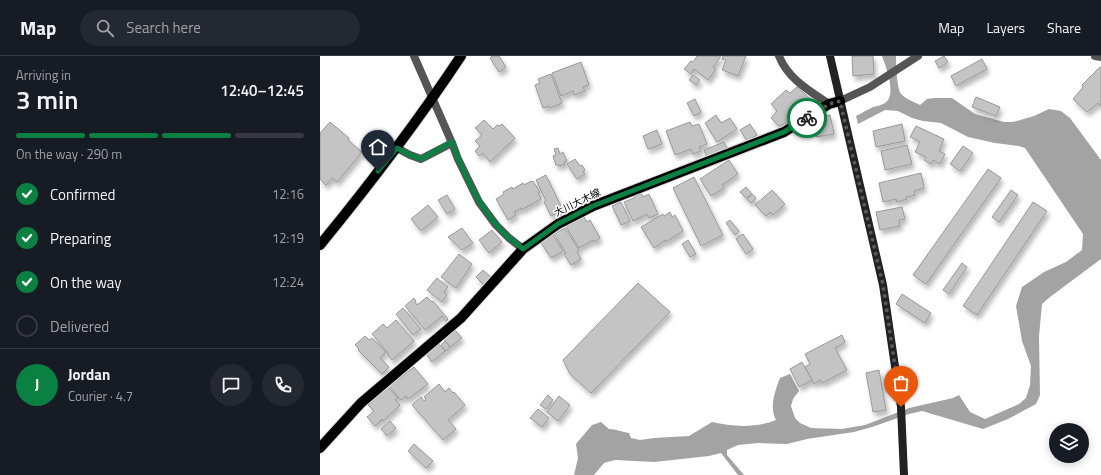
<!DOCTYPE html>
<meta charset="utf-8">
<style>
:root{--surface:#171b24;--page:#242831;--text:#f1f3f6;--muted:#9ea1a6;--line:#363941;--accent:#0b8043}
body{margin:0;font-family:"Titillium Web","Noto Sans JP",sans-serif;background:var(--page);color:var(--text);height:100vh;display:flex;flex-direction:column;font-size:15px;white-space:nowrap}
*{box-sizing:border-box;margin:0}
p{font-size:13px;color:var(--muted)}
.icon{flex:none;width:22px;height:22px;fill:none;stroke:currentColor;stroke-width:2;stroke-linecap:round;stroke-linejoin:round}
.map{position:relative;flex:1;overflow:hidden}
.drawer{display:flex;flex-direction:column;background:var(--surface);width:320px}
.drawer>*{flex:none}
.fabs{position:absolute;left:729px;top:367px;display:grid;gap:8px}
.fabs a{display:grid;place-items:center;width:40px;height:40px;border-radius:50%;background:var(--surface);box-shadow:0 2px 10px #0003;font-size:20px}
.pin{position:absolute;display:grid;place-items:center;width:34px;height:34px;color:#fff;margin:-41px -17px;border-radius:50% 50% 50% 0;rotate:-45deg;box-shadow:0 0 4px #0007}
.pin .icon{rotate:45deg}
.courier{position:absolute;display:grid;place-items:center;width:40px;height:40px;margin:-20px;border:3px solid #0b8043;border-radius:50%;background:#fff;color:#222;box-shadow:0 1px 5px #0007}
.summary em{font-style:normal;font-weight:600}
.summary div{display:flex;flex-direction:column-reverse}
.summary{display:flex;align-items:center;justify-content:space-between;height:68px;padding:0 16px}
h1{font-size:26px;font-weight:600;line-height:30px}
.bar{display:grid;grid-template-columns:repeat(4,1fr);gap:6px 4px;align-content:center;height:48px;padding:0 16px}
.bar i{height:5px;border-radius:3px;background:var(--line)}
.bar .active{background:var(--accent)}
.bar p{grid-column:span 4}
.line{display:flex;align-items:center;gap:10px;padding:0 16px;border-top:1px solid var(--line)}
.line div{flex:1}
.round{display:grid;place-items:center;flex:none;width:42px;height:42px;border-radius:21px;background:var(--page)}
ol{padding:0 16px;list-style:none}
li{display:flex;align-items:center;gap:12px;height:44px}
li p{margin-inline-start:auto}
li .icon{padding:4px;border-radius:50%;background:var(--accent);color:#fff;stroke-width:4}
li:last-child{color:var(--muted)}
li i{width:22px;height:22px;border:2px solid var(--line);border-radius:50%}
header{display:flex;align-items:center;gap:24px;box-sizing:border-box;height:56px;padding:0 20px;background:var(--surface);border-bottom:1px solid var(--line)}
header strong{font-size:19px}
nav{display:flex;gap:22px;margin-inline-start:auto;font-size:14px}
.search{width:280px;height:36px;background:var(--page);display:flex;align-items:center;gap:10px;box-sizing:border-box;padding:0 14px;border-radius:22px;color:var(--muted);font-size:15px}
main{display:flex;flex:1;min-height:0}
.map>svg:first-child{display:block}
.water{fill:#a3a3a3}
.building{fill:#c4c4c4;stroke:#999;filter:url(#shadow)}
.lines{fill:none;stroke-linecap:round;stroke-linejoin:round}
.primary-casing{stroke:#dbdbdb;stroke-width:12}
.minor{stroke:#555;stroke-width:8}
.secondary{stroke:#222;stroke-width:8}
.primary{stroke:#000;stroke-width:10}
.done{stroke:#595959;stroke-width:4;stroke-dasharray:0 7.2}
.route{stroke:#0b8043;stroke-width:5}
.labels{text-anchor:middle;stroke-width:3;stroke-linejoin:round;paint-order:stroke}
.street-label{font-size:10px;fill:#000;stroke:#fff}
</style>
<header>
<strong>Map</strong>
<div class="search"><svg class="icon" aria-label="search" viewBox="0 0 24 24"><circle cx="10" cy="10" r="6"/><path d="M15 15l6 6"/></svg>Search here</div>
<nav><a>Map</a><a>Layers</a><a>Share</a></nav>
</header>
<main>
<section class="drawer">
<div class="summary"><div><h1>3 min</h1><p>Arriving in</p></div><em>12:40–12:45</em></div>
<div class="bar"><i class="active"></i><i class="active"></i><i class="active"></i><i></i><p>On the way · 290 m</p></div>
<ol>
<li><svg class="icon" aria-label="check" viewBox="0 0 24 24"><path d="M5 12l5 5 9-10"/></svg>Confirmed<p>12:16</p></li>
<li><svg class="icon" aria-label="check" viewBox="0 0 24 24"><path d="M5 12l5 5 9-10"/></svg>Preparing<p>12:19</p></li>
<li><svg class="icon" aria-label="check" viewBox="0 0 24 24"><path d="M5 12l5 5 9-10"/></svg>On the way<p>12:24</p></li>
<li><i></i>Delivered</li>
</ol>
<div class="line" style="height:72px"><b class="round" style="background:var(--accent);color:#fff">J</b><div><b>Jordan</b><p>Courier · 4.7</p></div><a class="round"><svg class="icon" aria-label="chat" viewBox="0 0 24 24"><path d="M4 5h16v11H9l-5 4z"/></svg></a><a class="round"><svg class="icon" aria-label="phone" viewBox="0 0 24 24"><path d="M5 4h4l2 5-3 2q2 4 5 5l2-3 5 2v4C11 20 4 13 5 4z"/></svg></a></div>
</section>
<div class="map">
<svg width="781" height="419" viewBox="0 0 781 419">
<defs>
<filter id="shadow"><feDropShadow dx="2.5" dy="4.5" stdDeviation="2" flood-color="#0004"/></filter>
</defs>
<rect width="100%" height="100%" fill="#fff"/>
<path class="water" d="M 562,0 L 576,0 C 576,8 577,33 581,38 C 586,43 594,46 600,49 L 607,43 L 615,42 L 632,42 L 655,58 L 684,66 L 693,66 L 714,60 L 729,53 L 741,55 L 750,62 L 781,104 L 781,203 L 730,241 L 722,248 L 719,280 L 720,339 L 716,348 L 688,363 L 663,373 L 602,355 L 589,358 L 552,371 L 534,376 L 487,383 L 467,388 L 438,387 L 418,389 L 407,394 L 407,399 L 424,419 L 418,419 L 401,397 L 389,400 L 334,406 L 295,404 L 284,407 L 274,419 L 254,419 L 258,402 L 256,388 L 272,369 L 281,366 L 289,373 C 296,373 302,376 309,377 L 311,382 L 320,384 L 334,382 L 369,380 L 392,366 C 412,371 437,372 456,364 C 449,351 455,335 460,322 L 470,318 L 479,335 L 473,343 L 471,350 L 475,362 L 480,367 L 491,372 L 522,373 L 545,369 L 589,352 L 633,342 L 639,339 L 650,356 L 665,363 L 699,348 L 706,342 L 710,329 L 711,310 L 702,285 L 696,250 L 702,231 L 724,216 L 746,206 L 762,194 L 763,178 L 705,92 L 699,90 L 675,87 L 648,81 L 621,67 L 603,65 L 592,62 L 578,55 L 565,54 L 538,68 L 536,60 C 542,57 547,54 553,51 C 557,50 562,49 565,47 C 577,39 566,11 562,0 Z"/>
<g class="building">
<polygon points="172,0 179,0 186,11 179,16 170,2"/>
<polygon points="377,0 401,0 393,11 396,13 388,24 374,13 371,18 364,13 371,5 373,6"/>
<polygon points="403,0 426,0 418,20 402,14 406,4 402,3"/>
<polygon points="532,0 553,0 554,18 533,20"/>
<polygon points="624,0 628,6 619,12 615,5"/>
<polygon points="662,3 667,13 636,30 631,20"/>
<polygon points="261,6 269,29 263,31 265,35 254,39 253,35 241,40 232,17"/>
<polygon points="780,11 781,12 781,50 778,47 767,56 753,43 763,31 762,29"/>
<polygon points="231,18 242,47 230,52 229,50 223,52 215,29 220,27 218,23"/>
<polygon points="373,19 380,24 376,29 369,24"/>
<polygon points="477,31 494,46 490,50 487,47 473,64 459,70 451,62 457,55 451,48 466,34 470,37"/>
<polygon points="656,41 680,51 676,60 652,51"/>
<polygon points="375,43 381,56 374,60 367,47"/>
<polygon points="396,59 401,67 410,62 417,73 397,86 385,67"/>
<polygon points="510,59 514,78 496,81 500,61"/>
<polygon points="164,64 173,73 177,69 179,70 182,68 195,82 170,106 163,97 159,100 155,95 160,90 155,85 162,79 155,72"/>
<polygon points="10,66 29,82 28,84 42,96 17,126 12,122 6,129 0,123 0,77"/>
<polygon points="370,66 372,70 379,68 387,88 379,91 381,95 373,98 371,93 355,99 346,75"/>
<polygon points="430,68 437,79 427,85 420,74"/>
<polygon points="582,68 585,85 556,91 553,75"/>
<polygon points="596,70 624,83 619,95 625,98 620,108 613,104 611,108 604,104 606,101 595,96 600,86 590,81"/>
<polygon points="337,74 342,88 328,93 323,80"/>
<polygon points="404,86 408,94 387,102 384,94"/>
<polygon points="587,89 592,108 565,114 561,95"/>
<polygon points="643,90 653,97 640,115 630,108"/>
<polygon points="238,92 240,98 243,96 247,105 244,106 245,108 239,110 239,109 236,109 233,100 236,99 234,93"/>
<polygon points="255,103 260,110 262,109 265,114 263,116 265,118 257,123 256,122 247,108"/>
<polygon points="409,104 418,118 402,129 404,132 391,140 380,123"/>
<polygon points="668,113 681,122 606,228 593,219"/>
<polygon points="601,117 604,132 594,135 595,139 586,141 587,143 577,146 576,143 563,146 559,127"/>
<polygon points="226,119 243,154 231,160 224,146 226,145 216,124"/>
<polygon points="374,121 403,179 381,190 353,132"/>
<polygon points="211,125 212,126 213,125 220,136 218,137 221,143 201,154 201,152 194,156 196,159 188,164 176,143 184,138 183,136 192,131 193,133 203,127 204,129"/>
<polygon points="426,131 432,138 426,142 420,136"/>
<polygon points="452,134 465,148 453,159 450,156 446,160 435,149"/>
<polygon points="691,134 698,139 679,166 672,161"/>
<polygon points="321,137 323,141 329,138 338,158 329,162 327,158 313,165 304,146 314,142 314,140"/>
<polygon points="432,138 436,142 431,147 427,143"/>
<polygon points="127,139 135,153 127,158 118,144"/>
<polygon points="301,146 310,165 301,169 292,150"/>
<polygon points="713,146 727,155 657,259 643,250"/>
<polygon points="108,149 118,161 101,175 91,163"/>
<polygon points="582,151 585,163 579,164 580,170 560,174 556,156"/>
<polygon points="350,156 352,161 355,159 363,175 346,186 345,184 341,187 334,192 321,171 343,158 344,160"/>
<polygon points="264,161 267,166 270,164 280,182 274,186 273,184 259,192 245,169"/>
<polygon points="410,164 419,175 415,179 406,167"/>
<polygon points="142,172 153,187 142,194 128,181"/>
<polygon points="245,172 259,194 257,196 261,203 251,209 244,198 246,197 234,178"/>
<polygon points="172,174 182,186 169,197 159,184"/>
<polygon points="423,178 433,193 426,198 416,183"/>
<polygon points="233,179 243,195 231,202 221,187"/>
<polygon points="368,184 376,198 370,201 362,188"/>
<polygon points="139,198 152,208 136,232 121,221"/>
<polygon points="642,207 647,211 629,238 623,234"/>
<polygon points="163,214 171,221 164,229 156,221"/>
<polygon points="117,222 128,231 124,236 127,239 122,246 107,234"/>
<polygon points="318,227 350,256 271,337 250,318 243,304"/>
<polygon points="582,238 611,257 605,267 576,248"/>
<polygon points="107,241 112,246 113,245 128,263 126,265 122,260 105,274 85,250 94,242 96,245 95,246 97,249"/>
<polygon points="83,252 101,273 93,279 76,258"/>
<polygon points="76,264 94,285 72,304 68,299 69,298 52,278 63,268 67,272"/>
<polygon points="135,274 142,282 130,291 124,283"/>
<polygon points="522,279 525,286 515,292 527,314 502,327 500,324 494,328 485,311 490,308 485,298"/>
<polygon points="45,280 49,284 52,282 66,296 60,302 69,311 62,318 38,294 39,293 35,289"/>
<polygon points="125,285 130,291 126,295 121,289"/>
<polygon points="119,288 125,295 112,306 106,298"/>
<polygon points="482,306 492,324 479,331 470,313"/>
<polygon points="94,311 108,328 88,343 86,340 81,344 69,330"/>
<polygon points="559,314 566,354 553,356 546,317"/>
<polygon points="119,328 125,336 129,332 133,337 134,336 145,349 128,364 136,373 123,384 92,349 101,341 104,345 106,343 104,341"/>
<polygon points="68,331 78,342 75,344 80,349 63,365 62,363 55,370 47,361 54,355 48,349"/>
<polygon points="228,339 233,344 226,353 220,349"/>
<polygon points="239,340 250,349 238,365 227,356"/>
<polygon points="218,353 229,362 222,371 210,362"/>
<polygon points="70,365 76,372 67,380 61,373"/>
<polygon points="94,388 113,405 106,412 88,395"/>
</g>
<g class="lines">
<defs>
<g id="primary">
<path d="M 0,189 C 50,128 98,65 141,0"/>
<polyline points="0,392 41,347 141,262 203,193 238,168 273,150 464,76 509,48 520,45"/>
</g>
</defs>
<use href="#primary" class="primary-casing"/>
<g class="minor">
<polyline points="94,0 132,87 138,103 159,146 176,169 189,182 203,193"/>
<path d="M 459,0 C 468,23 490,35 509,48"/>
<polyline points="775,0 781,1"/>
<polyline points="520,45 550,31 598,0"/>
<polyline points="77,92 90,99 101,103 132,87"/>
</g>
<polyline class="secondary" points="510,0 563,229 581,351 584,419"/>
<use href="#primary" class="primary"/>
</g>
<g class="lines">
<polyline class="done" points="487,62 509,48 520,45 563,229 581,351"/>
<path class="route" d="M 58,115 L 77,92 L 90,99 L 101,103 L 132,86 C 144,120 162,157 188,181 C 193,185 198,189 203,193 L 238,168 L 273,150 L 464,76 L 487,62"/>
</g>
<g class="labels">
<g class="street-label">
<text transform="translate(257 146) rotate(-26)" y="4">大川大木線</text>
</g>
</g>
</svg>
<div class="fabs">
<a><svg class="icon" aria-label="layers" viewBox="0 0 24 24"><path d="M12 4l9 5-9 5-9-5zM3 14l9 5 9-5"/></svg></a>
</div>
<div class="pin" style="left:581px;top:351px;background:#ea580c"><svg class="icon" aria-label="bag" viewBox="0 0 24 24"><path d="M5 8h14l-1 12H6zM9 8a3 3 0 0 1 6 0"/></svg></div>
<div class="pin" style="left:58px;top:115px;background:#1f2937"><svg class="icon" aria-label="home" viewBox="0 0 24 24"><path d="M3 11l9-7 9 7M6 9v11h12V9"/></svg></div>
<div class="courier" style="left:487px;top:62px"><svg class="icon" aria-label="bike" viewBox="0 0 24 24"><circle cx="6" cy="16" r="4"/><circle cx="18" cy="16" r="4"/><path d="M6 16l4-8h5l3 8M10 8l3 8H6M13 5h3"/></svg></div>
</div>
</main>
